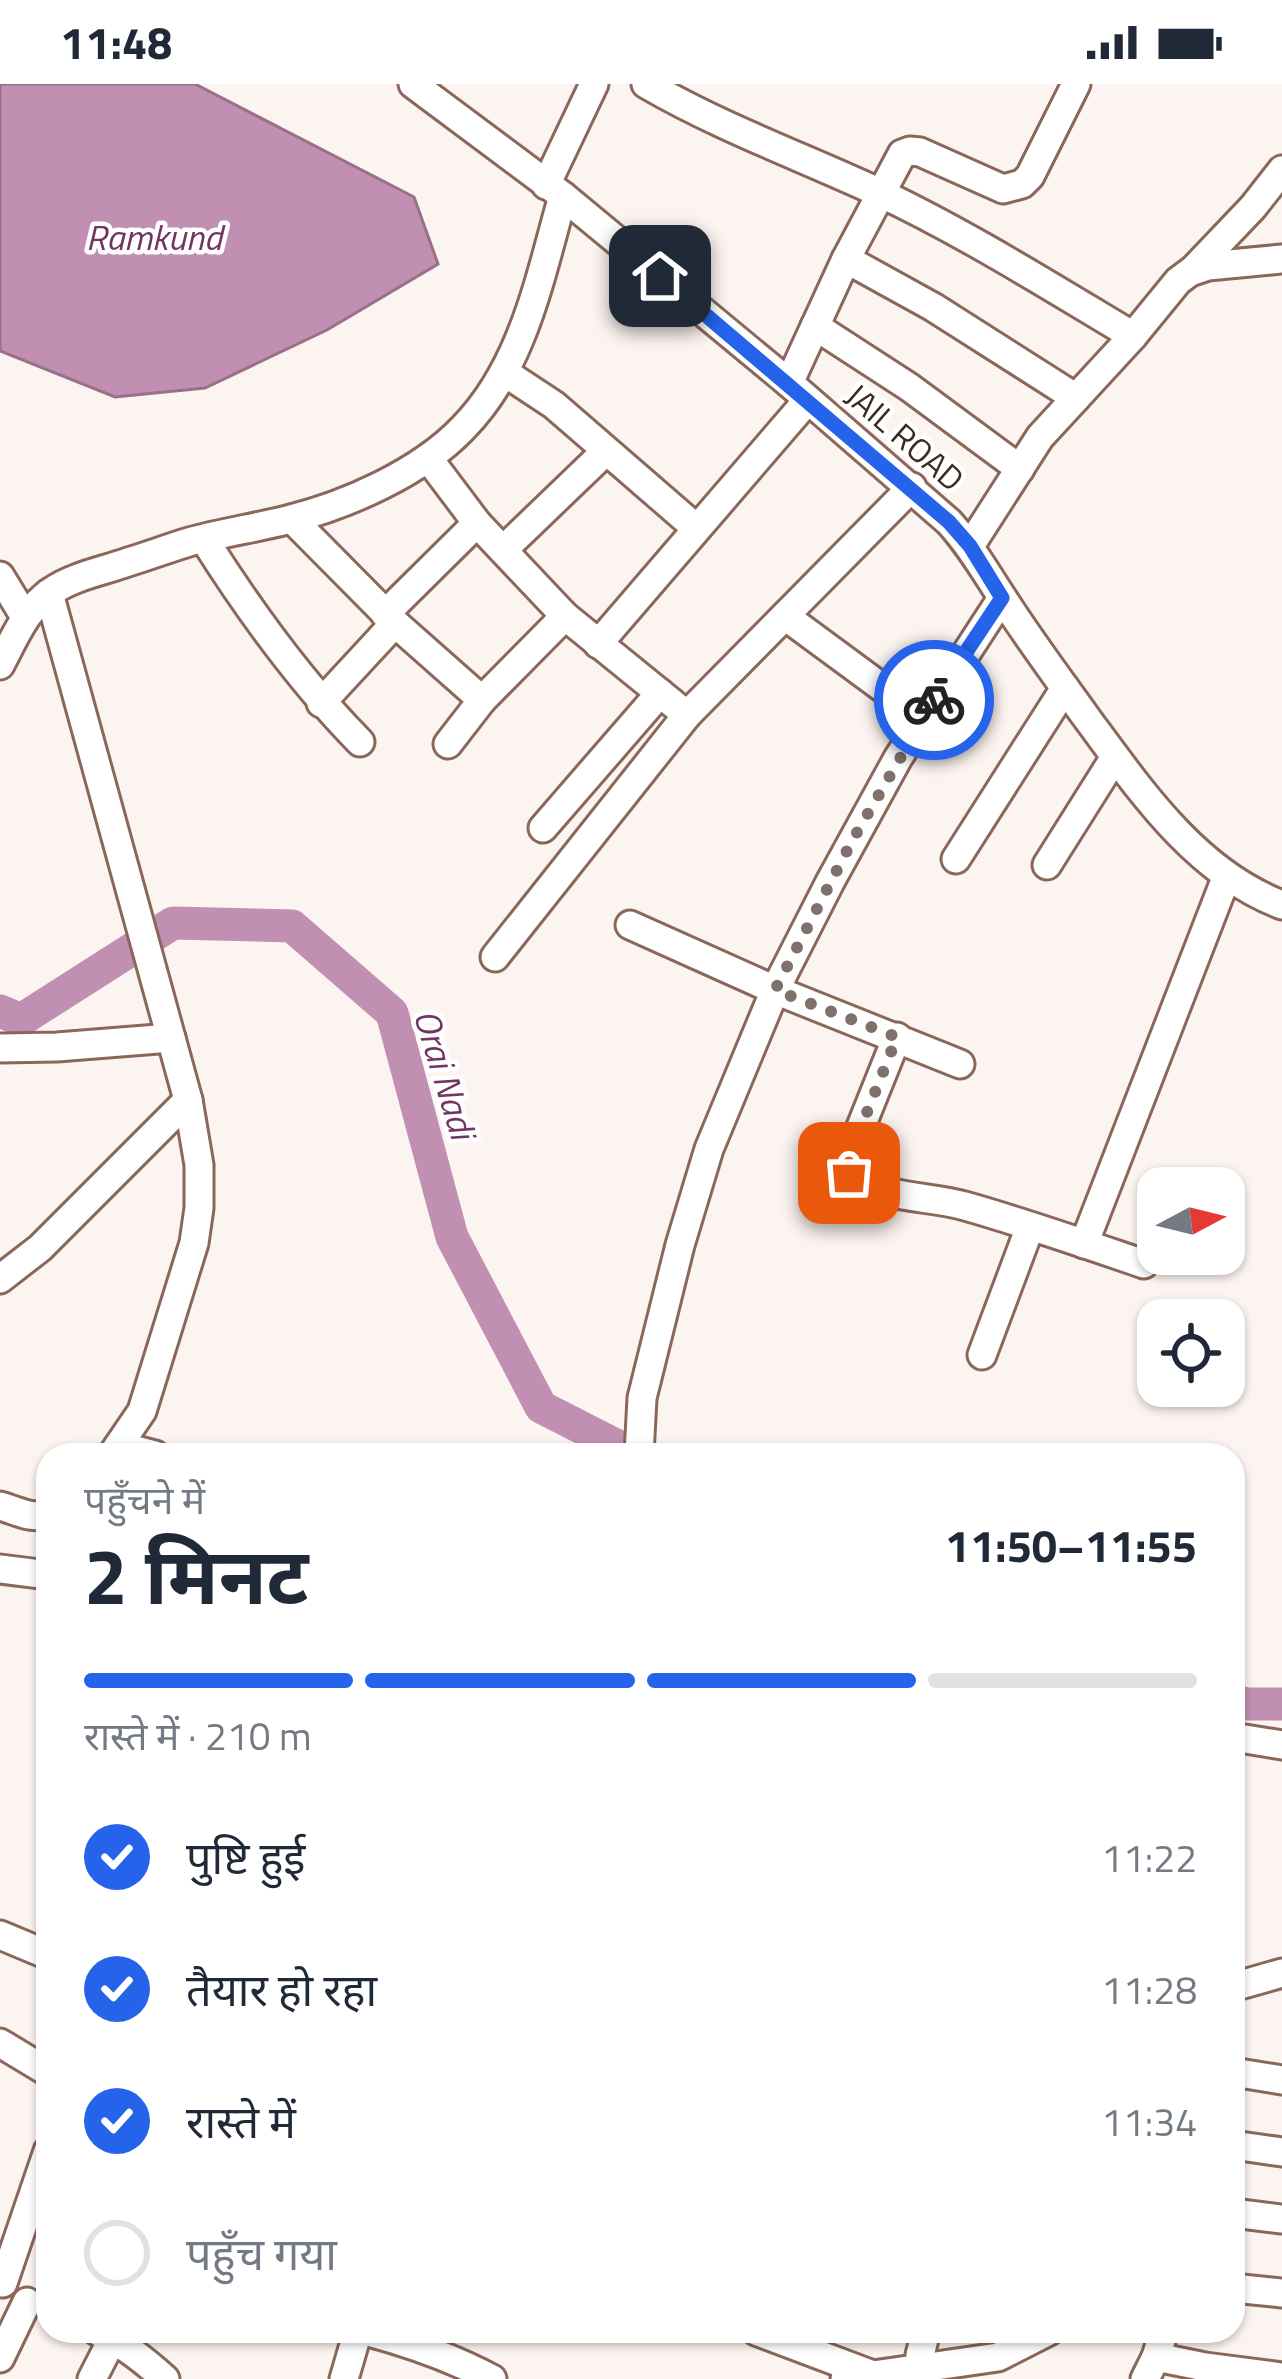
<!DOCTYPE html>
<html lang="hi">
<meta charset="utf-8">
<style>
:root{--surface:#fff;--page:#f6f6f7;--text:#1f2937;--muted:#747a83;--line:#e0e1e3;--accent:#2563eb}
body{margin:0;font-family:"Titillium Web","Noto Sans Devanagari",sans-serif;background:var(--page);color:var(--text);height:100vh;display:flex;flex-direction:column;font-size:45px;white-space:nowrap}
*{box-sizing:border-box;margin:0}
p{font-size:39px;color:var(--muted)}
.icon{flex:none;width:66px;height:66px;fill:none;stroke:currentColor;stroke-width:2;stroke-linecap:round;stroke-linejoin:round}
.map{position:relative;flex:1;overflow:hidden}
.side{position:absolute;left:36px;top:1359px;width:1209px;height:900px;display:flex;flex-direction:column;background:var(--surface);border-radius:36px;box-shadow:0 3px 9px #0004}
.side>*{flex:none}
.needle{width:78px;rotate:83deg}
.fabs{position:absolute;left:1137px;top:1083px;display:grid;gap:24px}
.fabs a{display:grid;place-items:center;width:108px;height:108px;border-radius:24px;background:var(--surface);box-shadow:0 3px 9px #0004;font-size:60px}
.pin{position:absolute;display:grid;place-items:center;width:102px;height:102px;color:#fff;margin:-51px;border-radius:24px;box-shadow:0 6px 18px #0006}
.courier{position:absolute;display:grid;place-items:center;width:120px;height:120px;margin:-60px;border:9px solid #2563eb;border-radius:50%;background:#fff;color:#222;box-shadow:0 3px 15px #0007}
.summary em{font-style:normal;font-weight:700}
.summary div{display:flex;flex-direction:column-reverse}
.summary{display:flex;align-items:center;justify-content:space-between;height:204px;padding:0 48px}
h1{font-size:78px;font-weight:700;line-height:90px}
.bar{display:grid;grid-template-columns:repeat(4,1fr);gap:18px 12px;align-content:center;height:144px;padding:0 48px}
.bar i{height:15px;border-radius:9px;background:var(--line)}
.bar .on{background:var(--accent)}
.bar p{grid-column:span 4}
ol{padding:0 48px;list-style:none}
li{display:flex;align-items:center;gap:36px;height:132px}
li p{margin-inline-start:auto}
li .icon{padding:12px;border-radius:50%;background:var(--accent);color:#fff;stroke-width:4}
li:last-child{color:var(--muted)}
li i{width:66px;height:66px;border:6px solid var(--line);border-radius:50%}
.status{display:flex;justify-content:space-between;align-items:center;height:84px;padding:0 60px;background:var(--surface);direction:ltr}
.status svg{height:33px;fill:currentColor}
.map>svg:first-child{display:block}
.water{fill:#c18fb2;stroke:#987188;stroke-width:3}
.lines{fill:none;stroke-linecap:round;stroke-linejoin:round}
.river{stroke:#c18fb2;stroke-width:33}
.minor-casing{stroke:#8a6759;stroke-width:33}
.minor{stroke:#fff;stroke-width:27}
.done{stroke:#7e716c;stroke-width:12;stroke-dasharray:0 21.6}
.route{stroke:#2563eb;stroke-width:15}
.labels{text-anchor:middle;stroke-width:9;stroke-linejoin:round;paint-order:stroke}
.street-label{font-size:33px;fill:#3a2b25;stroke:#fff}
.water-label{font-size:36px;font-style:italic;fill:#713463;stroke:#fff}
</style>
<div class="status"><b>11:48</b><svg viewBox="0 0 49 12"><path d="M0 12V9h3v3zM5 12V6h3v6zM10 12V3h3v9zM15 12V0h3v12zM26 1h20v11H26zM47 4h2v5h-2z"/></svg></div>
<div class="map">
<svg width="1282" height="2295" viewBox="0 0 1282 2295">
<rect width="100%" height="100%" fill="#fcf4f0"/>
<polygon class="water" points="0,0 195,0 414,113 438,180 327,246 205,304 115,313 0,267"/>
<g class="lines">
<g class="river">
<polyline points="0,927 21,936 173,839 292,842 392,929 452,1153 541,1323 635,1371"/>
<polyline points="1233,1617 1248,1620 1282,1620"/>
</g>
<defs>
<g id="minor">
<path d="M 413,0 L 563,112 L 789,299 L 949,438 C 970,461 985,487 1002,513 C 1028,554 1058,594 1086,633 C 1140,706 1195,788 1282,821"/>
<path d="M 646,0 C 720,43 800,72 878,108 C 965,149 1051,203 1133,252"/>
<polyline points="546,101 594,0"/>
<polyline points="846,175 933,223 1076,314"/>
<polyline points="1193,186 1253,123 1282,86"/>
<polyline points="815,242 909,303 1020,385"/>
<polyline points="504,288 554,321 696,444"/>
<polyline points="789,299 846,175 902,70 910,67 920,68 1003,105 1022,100 1030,92 1076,0"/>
<polyline points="428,374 477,439 565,532 687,631"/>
<polyline points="292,435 395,539 482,616"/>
<path d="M 204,455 C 250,528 299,596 360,658"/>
<polyline points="970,462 1040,353 1133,252 1178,197 1190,188 1208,182 1282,175"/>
<polyline points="503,466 606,367"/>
<polyline points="0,492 25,533"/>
<polyline points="49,509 188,1016 199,1081 199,1124 194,1159 142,1327 112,1371"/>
<polyline points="385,530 477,439"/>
<polyline points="785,532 922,633"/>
<polyline points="598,560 807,317"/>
<path d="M 0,581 C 14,555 26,524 52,507 C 74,492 103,487 128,478 C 148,472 169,464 189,458 C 221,449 255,444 287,436 C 347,421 420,389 463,344 C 524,282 540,192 563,112"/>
<polyline points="321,619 395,539"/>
<polyline points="448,660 482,616 565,532"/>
<polyline points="543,744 660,609"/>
<polyline points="956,775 1065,604"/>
<polyline points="1047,781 1115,673"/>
<polyline points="630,841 775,906 960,980"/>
<polyline points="495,873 687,631 912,403"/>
<path d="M 897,953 L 852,1065 L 848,1078 L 849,1089 C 881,1116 927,1111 965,1122 C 1025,1139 1085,1160 1144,1180"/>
<polyline points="0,964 57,963 171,954"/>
<polyline points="1084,1160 1226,794"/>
<polyline points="0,1195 40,1164 188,1016"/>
<polyline points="982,1271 1030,1143"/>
<polyline points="120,1362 155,1371"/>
<polyline points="639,1371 642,1314 680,1161 709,1065 775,906 830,798 898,674 1002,514"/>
<path d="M 0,1422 C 16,1426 31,1436 48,1430"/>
<polyline points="0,1485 48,1491"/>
<polyline points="1233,1653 1282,1661"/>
<polyline points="0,1851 48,1871"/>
<polyline points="1233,1903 1282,1889"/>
<polyline points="0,1959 48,1988"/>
<polyline points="1233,1988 1282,1996"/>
<polyline points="1233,2061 1282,2068"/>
<polyline points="1233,2129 1282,2135"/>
<polyline points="3,2199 48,2067"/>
<polyline points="1233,2204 1282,2209"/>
<path d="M 97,2247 C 123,2259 144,2276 165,2295"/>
<path d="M 365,2247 C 410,2259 451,2273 492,2295"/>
<polyline points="756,2247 870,2290"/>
<polyline points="920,2271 926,2247"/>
<polyline points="1156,2273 1205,2283 1282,2293"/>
<polyline points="0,2274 27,2218"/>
<polyline points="92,2295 113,2254"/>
<polyline points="344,2295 358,2247"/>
<polyline points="845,2295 998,2273 1049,2247"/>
<polyline points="1145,2295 1156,2273 1164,2247"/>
</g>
</defs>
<use href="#minor" class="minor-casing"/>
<use href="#minor" class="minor"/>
</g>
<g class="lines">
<polyline class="done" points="849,1089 848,1078 852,1066 897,953 775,906 852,757 934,616"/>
<polyline class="route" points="660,192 949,438 970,462 1002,514 934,616"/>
</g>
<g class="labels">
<g class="street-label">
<text transform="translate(905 353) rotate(41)" y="12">JAIL ROAD</text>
</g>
<g class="water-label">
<text x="154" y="166">Ramkund</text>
<text transform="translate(445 990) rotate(73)" y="13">Orai Nadi</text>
</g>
</g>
</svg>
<div class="fabs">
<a><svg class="needle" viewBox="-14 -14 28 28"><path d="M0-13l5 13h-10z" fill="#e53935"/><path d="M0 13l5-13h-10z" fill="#747a83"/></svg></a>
<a><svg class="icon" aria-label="locate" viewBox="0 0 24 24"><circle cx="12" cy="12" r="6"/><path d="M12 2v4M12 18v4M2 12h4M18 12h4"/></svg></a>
</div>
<div class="pin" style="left:849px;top:1089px;background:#ea580c"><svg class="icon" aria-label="bag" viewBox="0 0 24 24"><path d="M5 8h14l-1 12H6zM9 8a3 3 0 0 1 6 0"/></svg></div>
<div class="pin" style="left:660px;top:192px;background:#1f2937"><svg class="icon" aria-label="home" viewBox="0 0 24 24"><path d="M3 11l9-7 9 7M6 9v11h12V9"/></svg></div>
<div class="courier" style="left:934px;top:616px"><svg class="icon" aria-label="bike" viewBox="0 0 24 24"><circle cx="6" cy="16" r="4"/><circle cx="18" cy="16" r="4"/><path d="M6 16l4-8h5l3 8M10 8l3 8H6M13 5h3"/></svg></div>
<section class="side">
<div class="summary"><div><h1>2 मिनट</h1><p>पहुँचने में</p></div><em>11:50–11:55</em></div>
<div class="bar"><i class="on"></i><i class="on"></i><i class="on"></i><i></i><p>रास्ते में · 210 m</p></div>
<ol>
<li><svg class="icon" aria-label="check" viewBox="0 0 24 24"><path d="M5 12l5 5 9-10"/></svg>पुष्टि हुई<p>11:22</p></li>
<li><svg class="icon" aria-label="check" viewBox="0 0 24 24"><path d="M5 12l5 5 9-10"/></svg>तैयार हो रहा<p>11:28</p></li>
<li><svg class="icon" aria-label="check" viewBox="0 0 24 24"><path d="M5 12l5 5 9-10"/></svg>रास्ते में<p>11:34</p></li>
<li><i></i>पहुँच गया</li>
</ol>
</section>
</div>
